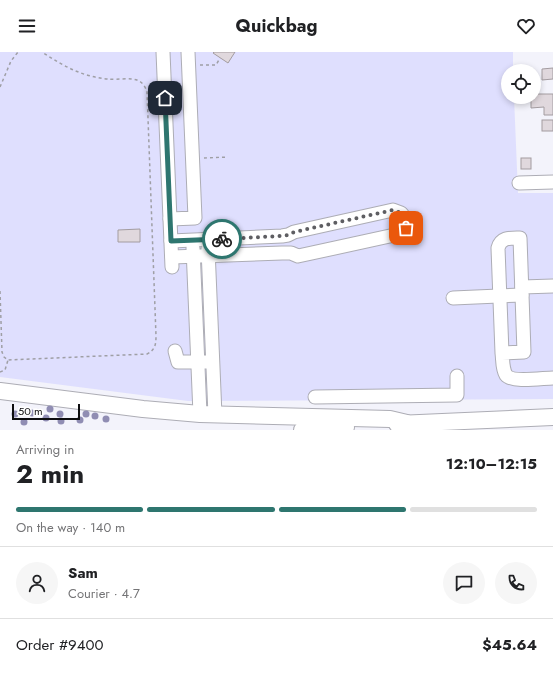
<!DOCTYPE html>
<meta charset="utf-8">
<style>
:root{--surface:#fff;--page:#f6f6f6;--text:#202124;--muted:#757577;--line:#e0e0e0;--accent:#2e766f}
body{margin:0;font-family:Jost,sans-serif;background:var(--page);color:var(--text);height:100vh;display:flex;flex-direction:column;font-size:15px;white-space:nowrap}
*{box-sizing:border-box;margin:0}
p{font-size:13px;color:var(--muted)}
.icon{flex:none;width:22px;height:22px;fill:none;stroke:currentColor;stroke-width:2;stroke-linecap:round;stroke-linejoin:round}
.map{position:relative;height:378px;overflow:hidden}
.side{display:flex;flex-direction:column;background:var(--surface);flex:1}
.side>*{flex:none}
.tools{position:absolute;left:501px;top:12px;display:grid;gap:8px}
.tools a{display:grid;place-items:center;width:40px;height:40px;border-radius:50%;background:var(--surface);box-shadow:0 2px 6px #0003;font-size:20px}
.scale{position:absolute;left:12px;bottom:10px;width:68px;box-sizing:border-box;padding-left:4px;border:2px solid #0d0d0f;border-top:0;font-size:11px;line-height:14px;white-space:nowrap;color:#0d0d0f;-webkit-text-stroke:3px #fff;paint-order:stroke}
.pin{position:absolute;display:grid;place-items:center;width:34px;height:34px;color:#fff;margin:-17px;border-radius:8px;box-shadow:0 2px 6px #0006}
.courier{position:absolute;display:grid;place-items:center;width:40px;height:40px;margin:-20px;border:3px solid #2e766f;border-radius:50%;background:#fff;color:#222;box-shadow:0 1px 5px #0007}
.overview em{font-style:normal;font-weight:700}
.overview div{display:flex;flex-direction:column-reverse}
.overview{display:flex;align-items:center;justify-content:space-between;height:68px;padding:0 16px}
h1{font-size:26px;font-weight:700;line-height:30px}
.bar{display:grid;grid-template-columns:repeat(4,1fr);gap:6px 4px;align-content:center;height:48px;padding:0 16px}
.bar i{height:5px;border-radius:3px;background:var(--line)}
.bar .current{background:var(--accent)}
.bar p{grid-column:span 4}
.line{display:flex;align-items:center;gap:10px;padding:0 16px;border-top:1px solid var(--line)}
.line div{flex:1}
.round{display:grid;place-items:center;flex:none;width:42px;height:42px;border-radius:21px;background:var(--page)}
header{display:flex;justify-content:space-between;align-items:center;height:52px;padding:0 16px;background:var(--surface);font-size:18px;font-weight:700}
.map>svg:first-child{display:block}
.green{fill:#dfdffe}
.building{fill:#e0d8dd;stroke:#a39ca0}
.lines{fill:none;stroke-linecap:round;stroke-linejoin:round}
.minor-casing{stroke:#adadb5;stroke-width:15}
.major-casing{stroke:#adadb5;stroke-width:18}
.path{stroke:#9f9fa5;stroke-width:1.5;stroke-dasharray:3 3;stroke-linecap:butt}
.minor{stroke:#fff;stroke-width:13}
.major{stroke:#fff;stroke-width:16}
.tree{fill:#908db3}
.done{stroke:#5e5e62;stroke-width:4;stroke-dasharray:0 7.2}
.route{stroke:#2e766f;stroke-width:5}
</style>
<header><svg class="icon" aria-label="menu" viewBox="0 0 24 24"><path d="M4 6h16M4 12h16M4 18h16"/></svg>Quickbag<svg class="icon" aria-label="heart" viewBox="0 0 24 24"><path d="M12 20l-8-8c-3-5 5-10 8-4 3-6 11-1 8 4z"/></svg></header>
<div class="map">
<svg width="553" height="378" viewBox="0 0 553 378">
<rect width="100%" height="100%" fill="#f3f3fb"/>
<polygon class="green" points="0,0 513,0 513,19 508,19 508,45 514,45 518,141 553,141 553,347 188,349 0,325"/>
<g class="building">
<polygon points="214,0 235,0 228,11 213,1"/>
<polygon points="553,16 553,27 542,28 542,17"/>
<polygon points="534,42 553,42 553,63 544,63 544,55 531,56 531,45 534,45"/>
<rect x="542" y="68" width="11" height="11"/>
<rect x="521" y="106" width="10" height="11"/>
<polygon points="140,177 140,190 118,190 118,178"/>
</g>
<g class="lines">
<defs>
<g id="minor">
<polyline points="163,0 172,215"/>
<polyline points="519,131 553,130"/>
<polyline points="170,167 195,166 188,0"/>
<polyline points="171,189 282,184 288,183 294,180 393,158 401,161 406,167 406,176 399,182 298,204 291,201 282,201 172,205"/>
<polyline points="193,196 200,362"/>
<polyline points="208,197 215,363"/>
<polyline points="522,235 553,234"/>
<polyline points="453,246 522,243"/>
<polyline points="175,299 178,310 207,310"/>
<path d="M 502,301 L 524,300 L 520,186 C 510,186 501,185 498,196 L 502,301 C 503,308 502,316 506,323 C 512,331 543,326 553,326"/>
<polyline points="315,345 457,343 457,324"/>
</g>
<g id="major">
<polyline points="0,339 143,357 200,362 390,367 407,371"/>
<polyline points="397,372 553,365"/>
<polyline points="302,378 346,375"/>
</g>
</defs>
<use href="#minor" class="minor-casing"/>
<use href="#major" class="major-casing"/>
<g class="path">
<polyline points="200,13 216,13 220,6"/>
<polyline points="0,35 11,9 18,0"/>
<polyline points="204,106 228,105"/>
<path d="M 0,239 L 2,300 L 4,305 L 8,308 L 147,302 C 155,298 156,293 156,284 L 147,39 C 145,35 143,31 139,29 C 133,25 116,28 108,27 C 83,25 63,14 42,0"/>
<polyline points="0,320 5,318 8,308"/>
</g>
<use href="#minor" class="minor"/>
<use href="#major" class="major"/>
</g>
<g class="tree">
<circle cx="50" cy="357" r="3.5"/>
<circle cx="32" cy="361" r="3.5"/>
<circle cx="15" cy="362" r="3.5"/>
<circle cx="60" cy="362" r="3.5"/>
<circle cx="86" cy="362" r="3.5"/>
<circle cx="95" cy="364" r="3.5"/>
<circle cx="46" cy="366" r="3.5"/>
<circle cx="106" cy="367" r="3.5"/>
<circle cx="80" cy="368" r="3.5"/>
<circle cx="61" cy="369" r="3.5"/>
<circle cx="24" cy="370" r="3.5"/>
</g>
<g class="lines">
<polyline class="done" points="222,187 282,184 288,183 294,180 393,158 401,161 406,167 406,176"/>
<polyline class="route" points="165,46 171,189 222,187"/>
</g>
</svg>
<div class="tools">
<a><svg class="icon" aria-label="locate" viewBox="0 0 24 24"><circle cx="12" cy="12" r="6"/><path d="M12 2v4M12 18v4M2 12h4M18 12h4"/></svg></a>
</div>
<div class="scale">50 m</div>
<div class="pin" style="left:406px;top:176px;background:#ea580c"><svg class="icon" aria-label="bag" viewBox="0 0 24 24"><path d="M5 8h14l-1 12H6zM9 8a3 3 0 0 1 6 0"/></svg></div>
<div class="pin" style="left:165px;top:46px;background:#1f2937"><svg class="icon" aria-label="home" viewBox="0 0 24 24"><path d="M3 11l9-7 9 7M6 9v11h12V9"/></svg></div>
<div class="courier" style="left:222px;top:187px"><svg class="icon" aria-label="bike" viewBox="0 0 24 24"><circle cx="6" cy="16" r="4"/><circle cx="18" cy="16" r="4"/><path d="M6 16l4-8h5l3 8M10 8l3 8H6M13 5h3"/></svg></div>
</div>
<section class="side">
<div class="overview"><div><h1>2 min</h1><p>Arriving in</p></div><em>12:10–12:15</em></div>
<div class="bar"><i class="current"></i><i class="current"></i><i class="current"></i><i></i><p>On the way · 140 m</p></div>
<div class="line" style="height:72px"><a class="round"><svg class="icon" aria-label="person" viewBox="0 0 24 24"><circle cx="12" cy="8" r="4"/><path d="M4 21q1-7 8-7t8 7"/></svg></a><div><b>Sam</b><p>Courier · 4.7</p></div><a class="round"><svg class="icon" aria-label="chat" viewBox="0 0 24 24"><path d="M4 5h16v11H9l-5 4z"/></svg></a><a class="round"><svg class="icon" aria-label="phone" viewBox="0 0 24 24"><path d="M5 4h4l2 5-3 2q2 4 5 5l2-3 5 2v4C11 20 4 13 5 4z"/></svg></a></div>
<div class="line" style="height:52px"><div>Order #9400</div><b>$45.64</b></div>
</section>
